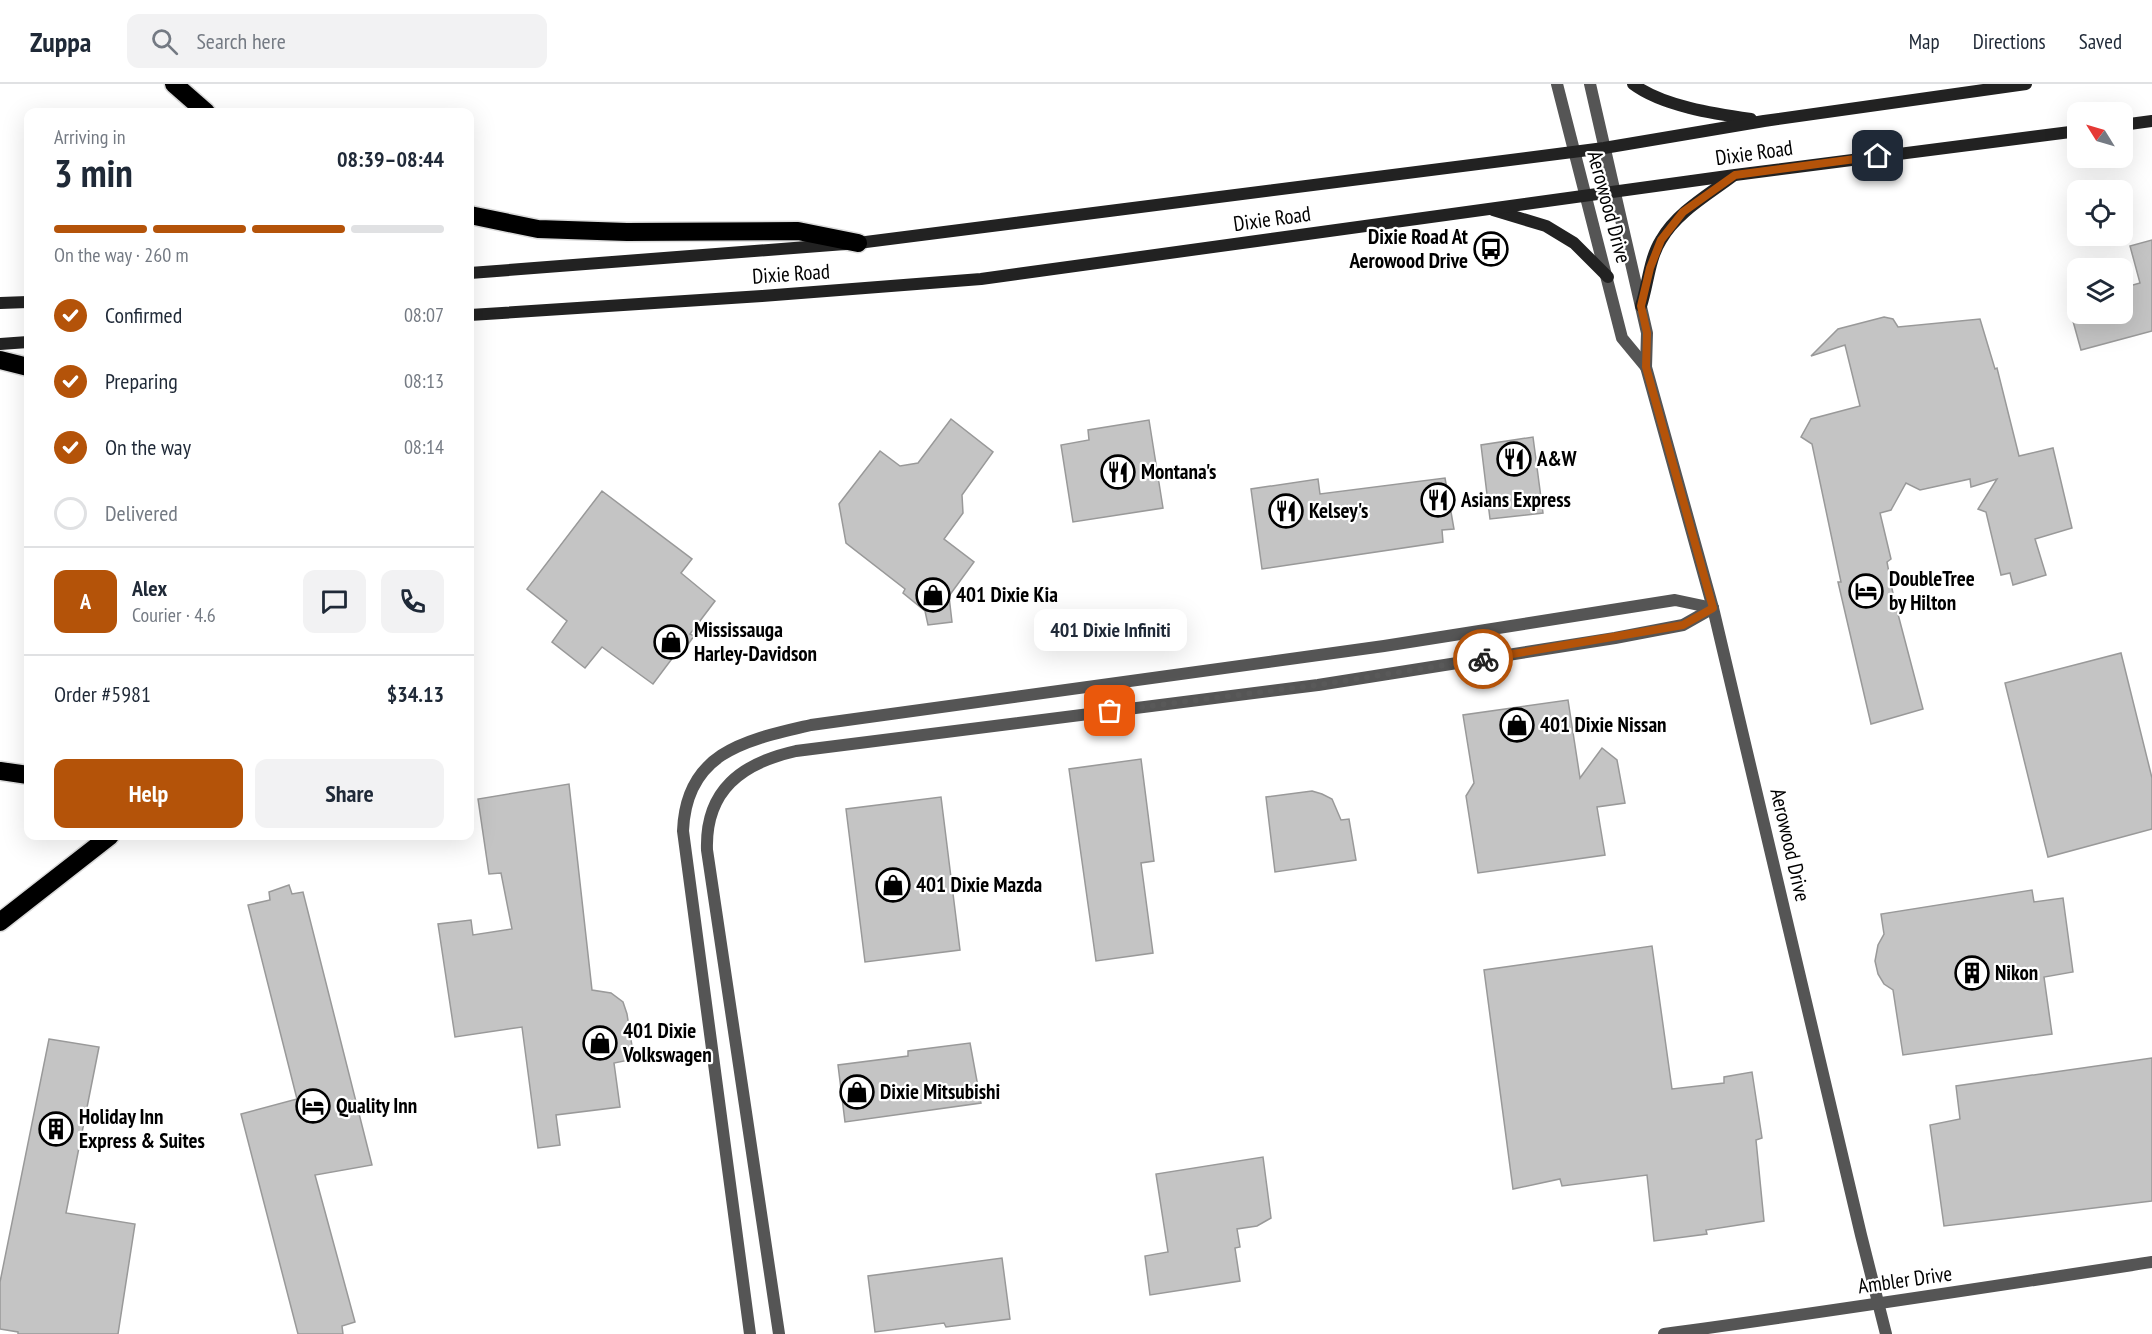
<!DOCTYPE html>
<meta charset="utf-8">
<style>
:root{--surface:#fff;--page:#f2f2f3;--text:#1f2937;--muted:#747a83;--line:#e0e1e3;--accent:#b45309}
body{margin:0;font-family:"PT Sans Narrow",sans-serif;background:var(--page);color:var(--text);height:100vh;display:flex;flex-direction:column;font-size:22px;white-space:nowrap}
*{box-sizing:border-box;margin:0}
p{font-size:20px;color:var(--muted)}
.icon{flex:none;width:33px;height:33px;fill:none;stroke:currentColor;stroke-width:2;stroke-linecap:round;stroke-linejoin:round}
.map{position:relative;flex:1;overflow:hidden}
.sheet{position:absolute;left:24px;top:24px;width:450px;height:732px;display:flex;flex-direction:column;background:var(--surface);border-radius:12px;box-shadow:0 6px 24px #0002}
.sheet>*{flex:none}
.needle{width:39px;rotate:307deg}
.fabs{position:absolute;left:2067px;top:18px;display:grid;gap:12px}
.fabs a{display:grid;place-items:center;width:66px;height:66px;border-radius:12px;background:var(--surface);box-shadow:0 6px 24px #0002;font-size:30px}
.pin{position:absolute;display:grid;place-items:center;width:51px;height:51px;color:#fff;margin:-26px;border-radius:12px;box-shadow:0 3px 9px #0006}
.courier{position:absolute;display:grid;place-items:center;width:60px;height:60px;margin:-30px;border:4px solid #b45309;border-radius:50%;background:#fff;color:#222;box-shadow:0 2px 8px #0007}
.bubble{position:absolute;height:42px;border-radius:12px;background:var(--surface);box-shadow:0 6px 24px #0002;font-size:20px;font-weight:800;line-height:42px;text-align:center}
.summary em{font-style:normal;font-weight:800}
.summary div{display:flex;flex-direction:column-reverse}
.summary{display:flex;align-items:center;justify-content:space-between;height:102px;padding:0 30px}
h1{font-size:39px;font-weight:800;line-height:45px}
.bar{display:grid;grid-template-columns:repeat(4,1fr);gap:9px 6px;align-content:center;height:72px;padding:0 30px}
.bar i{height:8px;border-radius:4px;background:var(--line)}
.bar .current{background:var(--accent)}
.bar p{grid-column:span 4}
.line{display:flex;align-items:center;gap:15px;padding:0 30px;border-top:2px solid var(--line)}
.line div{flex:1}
.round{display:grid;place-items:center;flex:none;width:63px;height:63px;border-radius:12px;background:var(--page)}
ol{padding:0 30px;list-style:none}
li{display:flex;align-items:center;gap:18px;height:66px}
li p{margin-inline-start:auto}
li .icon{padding:6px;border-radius:50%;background:var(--accent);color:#fff;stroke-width:4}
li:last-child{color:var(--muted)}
li i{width:33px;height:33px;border:3px solid var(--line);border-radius:50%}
.action{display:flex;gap:12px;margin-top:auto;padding:12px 30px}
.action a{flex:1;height:69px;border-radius:12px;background:var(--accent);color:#fff;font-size:24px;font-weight:800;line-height:69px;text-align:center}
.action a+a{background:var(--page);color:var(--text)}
header{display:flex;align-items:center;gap:36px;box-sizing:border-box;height:84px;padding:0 30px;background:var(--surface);border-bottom:2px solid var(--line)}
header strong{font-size:28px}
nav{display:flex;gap:33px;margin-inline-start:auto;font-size:21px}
.search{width:420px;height:54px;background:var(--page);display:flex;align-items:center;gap:15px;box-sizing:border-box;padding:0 21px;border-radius:12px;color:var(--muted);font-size:22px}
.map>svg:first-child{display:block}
.building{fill:#c4c4c4;stroke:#999;stroke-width:1.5}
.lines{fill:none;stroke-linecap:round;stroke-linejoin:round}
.motorway-casing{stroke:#dbdbdb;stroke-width:21}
.minor{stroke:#555;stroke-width:12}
.secondary{stroke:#222;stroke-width:12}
.motorway{stroke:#000;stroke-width:18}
.done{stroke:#595959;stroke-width:6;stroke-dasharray:0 10.8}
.route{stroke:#b45309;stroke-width:8}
.labels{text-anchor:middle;stroke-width:4.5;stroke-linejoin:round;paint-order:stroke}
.street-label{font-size:21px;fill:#000;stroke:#fff}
.poi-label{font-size:21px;font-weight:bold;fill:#000;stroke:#fff;text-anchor:start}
</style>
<header>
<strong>Zuppa</strong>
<div class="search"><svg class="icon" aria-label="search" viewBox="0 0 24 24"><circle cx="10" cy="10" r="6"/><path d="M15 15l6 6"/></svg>Search here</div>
<nav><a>Map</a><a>Directions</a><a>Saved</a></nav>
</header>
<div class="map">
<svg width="2152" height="1250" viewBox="0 0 2152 1250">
<rect width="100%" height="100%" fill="#fff"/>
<g class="building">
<polygon points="2152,156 2152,247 2081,266 2071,230 2122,230 2122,204 2140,199 2130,162"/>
<polygon points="1884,233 1893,235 1898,243 1980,235 1995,285 1997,284 2019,372 2053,364 2072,444 2035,455 2046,491 2013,501 2010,489 2001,491 1986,428 1978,425 1997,395 1971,403 1970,395 1920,406 1906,399 1891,426 1880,429 1891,475 1887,478 1894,515 1923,625 1871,640 1838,498 1841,498 1812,360 1801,353 1811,335 1860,322 1845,261 1811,272 1838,245"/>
<polygon points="951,335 993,368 962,411 963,429 944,455 974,478 949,512 952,538 928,541 925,527 903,509 905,505 846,459 839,420 880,367 900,382 918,379"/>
<polygon points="1149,336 1163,424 1073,438 1061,361 1089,356 1088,346"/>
<polygon points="1533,353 1543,429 1490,435 1481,361"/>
<polygon points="1445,394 1454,445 1442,446 1443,458 1262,485 1251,405 1318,395 1320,410"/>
<polygon points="602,407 692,475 681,489 715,517 690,550 694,552 684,566 680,564 653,600 602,563 585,584 552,558 567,537 527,505"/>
<polygon points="2121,569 2152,694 2152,745 2048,773 2005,599"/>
<polygon points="1568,616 1580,694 1602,664 1617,676 1625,719 1597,723 1605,771 1478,789 1466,712 1474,699 1463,631"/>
<polygon points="1141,675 1154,777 1141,779 1153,869 1096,877 1069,685"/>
<polygon points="569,700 592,906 611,909 623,918 627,930 634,975 614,979 620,1023 556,1031 560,1061 538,1064 522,943 455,953 438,840 471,836 473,851 512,845 501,789 489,790 478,715"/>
<polygon points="1312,707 1322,710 1332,715 1341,736 1349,735 1356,776 1275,788 1266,713"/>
<polygon points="941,713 960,866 865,878 846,725"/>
<polygon points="289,801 292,810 303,808 372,1081 315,1091 355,1238 342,1242 343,1250 298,1250 241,1030 297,1015 248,821 270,816 269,808"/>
<polygon points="2032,806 2034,818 2063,814 2073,888 2044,893 2052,950 1903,971 1893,906 1884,900 1878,890 1875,877 1878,861 1884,850 1881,830"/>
<polygon points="1652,862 1672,1005 1724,999 1724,993 1752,988 1762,1054 1756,1056 1764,1137 1706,1146 1707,1150 1654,1157 1647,1091 1562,1102 1560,1095 1513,1105 1484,886"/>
<polygon points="49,955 99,963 66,1129 135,1140 118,1250 18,1250 18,1248 0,1245 0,1198"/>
<polygon points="970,959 981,1019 845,1038 838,981 908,972 908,967"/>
<polygon points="2152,974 2152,1117 1944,1142 1930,1041 1960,1035 1956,1002"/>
<polygon points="1263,1073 1271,1134 1257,1142 1237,1145 1240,1163 1235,1164 1240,1197 1150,1211 1145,1172 1168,1168 1156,1090"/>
<polygon points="1002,1174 1010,1235 946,1243 944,1239 875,1248 868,1192"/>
</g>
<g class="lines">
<defs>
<g id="motorway">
<polyline points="174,0 206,28"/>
<polyline points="470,131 538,145 627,148 798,147 858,159"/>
<polyline points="0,276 28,283"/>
<polyline points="0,687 28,691"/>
<polyline points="0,838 110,752"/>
</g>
</defs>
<use href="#motorway" class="motorway-casing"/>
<g class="minor">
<polyline points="1557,0 1622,254 1646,283"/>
<polyline points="1590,0 1647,249 1646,283 1713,524 1861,1151 1886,1250"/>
<path d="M 750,1250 L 683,747 C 686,667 747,656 811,641 L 1384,562 L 1675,516 L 1713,524"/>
<path d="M 779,1250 L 707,766 C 705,706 742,679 796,667 L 1318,601 L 1615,554 L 1683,541 L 1713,524"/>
<path d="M 1664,1250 C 1827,1228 1989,1203 2152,1178"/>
</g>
<g class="secondary">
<path d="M 1633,0 C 1662,22 1715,30 1751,35"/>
<polyline points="2122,41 2152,37"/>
<polyline points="1493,126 1546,142 1574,159 1608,193"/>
<polyline points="470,189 858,159 1604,64 1764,37 2026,0"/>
<polyline points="0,219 28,218"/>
<path d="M 1641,222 C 1648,201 1649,175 1661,156 C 1677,128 1708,111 1733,92"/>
<polyline points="470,231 762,212 981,195 1735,91 2078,47"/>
<polyline points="0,260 28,258"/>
</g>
<use href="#motorway" class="motorway"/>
</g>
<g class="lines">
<polyline class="done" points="1110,627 1318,601 1483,575"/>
<polyline class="route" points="1483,575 1683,541 1713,524 1646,283 1647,249 1641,222 1650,184 1661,156 1683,128 1735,91 1878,72"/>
</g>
<defs>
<symbol id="bus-ring" viewBox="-11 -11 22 22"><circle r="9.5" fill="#fff" stroke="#000" stroke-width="1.5"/><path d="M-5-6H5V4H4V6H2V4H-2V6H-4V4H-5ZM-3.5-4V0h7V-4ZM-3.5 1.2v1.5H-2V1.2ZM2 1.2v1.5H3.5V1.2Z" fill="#000"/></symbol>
<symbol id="restaurant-ring" viewBox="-11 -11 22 22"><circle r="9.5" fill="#fff" stroke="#000" stroke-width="1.5"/><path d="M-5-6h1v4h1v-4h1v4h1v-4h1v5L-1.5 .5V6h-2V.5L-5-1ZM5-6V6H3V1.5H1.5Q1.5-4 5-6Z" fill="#000"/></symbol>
<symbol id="hotel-ring" viewBox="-11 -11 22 22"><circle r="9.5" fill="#fff" stroke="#000" stroke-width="1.5"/><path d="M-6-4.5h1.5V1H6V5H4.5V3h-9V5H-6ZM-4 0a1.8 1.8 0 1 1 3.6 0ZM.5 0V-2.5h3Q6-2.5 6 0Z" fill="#000"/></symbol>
<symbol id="shop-ring" viewBox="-11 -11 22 22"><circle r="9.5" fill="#fff" stroke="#000" stroke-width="1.5"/><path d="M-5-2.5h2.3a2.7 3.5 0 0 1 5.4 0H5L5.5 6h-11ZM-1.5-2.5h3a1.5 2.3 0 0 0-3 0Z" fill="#000"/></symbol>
<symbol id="building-ring" viewBox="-11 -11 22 22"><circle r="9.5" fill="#fff" stroke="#000" stroke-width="1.5"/><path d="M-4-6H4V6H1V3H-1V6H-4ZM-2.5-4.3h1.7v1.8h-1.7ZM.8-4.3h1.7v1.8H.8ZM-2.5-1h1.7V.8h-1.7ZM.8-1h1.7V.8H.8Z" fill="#000"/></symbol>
</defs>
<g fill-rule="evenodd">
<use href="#bus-ring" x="1472" y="146" width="38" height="38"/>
<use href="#restaurant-ring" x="1495" y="356" width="38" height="38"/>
<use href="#restaurant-ring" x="1099" y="369" width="38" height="38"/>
<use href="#restaurant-ring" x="1419" y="397" width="38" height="38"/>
<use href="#restaurant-ring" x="1267" y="408" width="38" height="38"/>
<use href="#hotel-ring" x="1847" y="488" width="38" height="38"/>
<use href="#shop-ring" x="914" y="492" width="38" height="38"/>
<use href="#shop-ring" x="652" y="539" width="38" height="38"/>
<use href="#shop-ring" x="1498" y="622" width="38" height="38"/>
<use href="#shop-ring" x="874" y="782" width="38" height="38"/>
<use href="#building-ring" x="1953" y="870" width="38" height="38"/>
<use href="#shop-ring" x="581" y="940" width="38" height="38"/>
<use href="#shop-ring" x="838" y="989" width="38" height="38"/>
<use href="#hotel-ring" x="294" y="1003" width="38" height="38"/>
<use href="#building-ring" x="37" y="1026" width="38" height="38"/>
</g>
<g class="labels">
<g class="street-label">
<text transform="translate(1754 69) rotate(-8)" y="7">Dixie Road</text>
<text transform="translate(1609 123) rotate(75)" y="7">Aerowood Drive</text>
<text transform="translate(1272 135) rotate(-8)" y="7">Dixie Road</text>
<text transform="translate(791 190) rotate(-4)" y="7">Dixie Road</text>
<text transform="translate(1790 761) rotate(77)" y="7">Aerowood Drive</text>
<text transform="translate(1905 1196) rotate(-8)" y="7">Ambler Drive</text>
</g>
<g class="poi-label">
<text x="1468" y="160" text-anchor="end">Dixie Road At<tspan x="1468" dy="24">Aerowood Drive</tspan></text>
<text x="1537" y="382">A&amp;W</text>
<text x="1141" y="395">Montana's</text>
<text x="1461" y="423">Asians Express</text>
<text x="1309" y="434">Kelsey's</text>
<text x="1889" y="502">DoubleTree<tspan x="1889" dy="24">by Hilton</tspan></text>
<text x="956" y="518">401 Dixie Kia</text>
<text x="694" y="553">Mississauga<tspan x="694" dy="24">Harley-Davidson</tspan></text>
<text x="1540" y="648">401 Dixie Nissan</text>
<text x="916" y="808">401 Dixie Mazda</text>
<text x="1995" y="896">Nikon</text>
<text x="623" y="954">401 Dixie<tspan x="623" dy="24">Volkswagen</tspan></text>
<text x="880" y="1015">Dixie Mitsubishi</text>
<text x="336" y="1029">Quality Inn</text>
<text x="79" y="1040">Holiday Inn<tspan x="79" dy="24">Express &amp; Suites</tspan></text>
</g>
</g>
</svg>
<div class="fabs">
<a><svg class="needle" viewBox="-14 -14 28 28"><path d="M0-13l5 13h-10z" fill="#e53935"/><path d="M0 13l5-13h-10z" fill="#747a83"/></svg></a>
<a><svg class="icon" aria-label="locate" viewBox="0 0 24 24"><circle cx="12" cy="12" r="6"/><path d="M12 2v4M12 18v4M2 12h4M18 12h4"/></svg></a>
<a><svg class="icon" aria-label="layers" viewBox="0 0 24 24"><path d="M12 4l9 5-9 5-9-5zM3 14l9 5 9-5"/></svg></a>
</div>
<div class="pin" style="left:1110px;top:627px;background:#ea580c"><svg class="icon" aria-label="bag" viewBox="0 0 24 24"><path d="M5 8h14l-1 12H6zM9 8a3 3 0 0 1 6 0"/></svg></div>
<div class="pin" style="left:1878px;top:72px;background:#1f2937"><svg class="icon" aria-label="home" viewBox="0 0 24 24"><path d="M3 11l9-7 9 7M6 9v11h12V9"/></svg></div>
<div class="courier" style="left:1483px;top:575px"><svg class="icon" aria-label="bike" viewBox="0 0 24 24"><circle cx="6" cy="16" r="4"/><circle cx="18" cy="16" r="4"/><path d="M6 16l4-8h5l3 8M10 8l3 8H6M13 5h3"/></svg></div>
<div class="bubble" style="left:1034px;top:525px;width:153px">401 Dixie Infiniti</div>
<section class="sheet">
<div class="summary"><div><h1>3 min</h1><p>Arriving in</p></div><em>08:39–08:44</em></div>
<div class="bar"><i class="current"></i><i class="current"></i><i class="current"></i><i></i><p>On the way · 260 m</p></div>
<ol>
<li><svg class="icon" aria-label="check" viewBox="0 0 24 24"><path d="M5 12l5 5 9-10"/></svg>Confirmed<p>08:07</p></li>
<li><svg class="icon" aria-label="check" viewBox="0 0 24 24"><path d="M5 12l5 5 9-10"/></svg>Preparing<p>08:13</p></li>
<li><svg class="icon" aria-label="check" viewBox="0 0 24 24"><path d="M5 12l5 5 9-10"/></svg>On the way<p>08:14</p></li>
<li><i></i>Delivered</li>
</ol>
<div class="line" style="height:108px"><b class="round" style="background:var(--accent);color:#fff">A</b><div><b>Alex</b><p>Courier · 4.6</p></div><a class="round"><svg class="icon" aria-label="chat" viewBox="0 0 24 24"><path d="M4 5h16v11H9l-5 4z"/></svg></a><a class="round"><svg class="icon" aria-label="phone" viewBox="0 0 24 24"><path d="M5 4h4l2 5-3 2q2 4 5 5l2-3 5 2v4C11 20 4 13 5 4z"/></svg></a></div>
<div class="line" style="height:78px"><div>Order #5981</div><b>$34.13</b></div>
<div class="action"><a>Help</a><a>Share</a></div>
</section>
</div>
